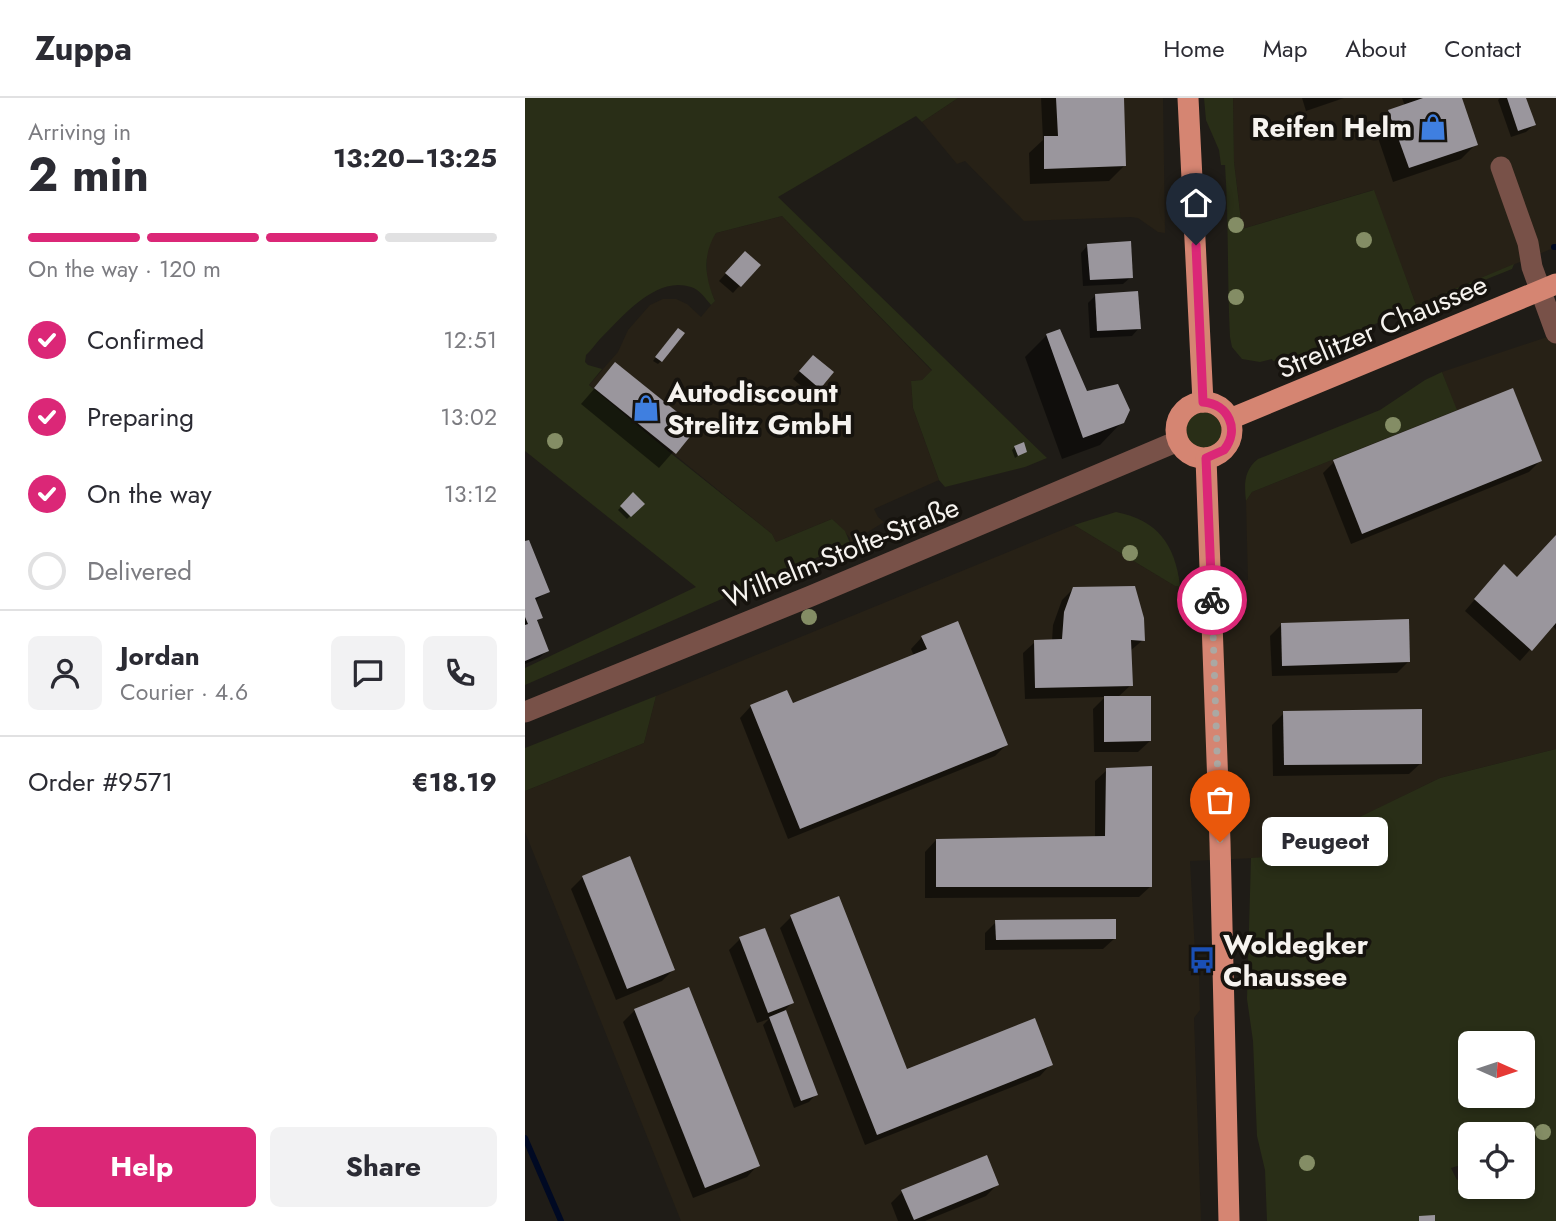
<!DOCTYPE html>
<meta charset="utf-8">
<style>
:root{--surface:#fff;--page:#f2f2f3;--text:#2b2b33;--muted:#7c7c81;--line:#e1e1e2;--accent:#db2777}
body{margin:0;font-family:Jost,sans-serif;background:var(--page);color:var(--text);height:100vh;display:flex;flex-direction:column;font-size:26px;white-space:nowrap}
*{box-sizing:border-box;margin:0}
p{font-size:23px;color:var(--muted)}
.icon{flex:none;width:38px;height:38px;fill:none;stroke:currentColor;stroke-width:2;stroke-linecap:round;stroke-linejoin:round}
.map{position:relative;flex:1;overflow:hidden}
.sheet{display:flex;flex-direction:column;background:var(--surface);width:525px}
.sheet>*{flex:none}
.needle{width:46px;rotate:93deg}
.controls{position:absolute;left:933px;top:933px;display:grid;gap:14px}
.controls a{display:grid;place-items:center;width:77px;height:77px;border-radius:10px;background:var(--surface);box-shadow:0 4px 10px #0003;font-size:35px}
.pin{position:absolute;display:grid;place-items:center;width:60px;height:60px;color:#fff;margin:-72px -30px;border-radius:50% 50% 50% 0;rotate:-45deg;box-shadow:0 0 7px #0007}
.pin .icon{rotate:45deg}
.courier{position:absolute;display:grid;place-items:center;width:70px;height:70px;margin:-35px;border:5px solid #db2777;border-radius:50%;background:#fff;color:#222;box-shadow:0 2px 9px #0007}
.bubble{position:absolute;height:49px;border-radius:10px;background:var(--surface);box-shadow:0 4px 10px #0003;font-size:23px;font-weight:700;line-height:49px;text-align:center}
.head em{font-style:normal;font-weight:700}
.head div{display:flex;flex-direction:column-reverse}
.head{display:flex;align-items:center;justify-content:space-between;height:119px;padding:0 28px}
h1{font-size:46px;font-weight:700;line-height:52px}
.bar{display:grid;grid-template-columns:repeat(4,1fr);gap:10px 7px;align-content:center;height:84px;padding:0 28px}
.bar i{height:9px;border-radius:5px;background:var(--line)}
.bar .active{background:var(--accent)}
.bar p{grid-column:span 4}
.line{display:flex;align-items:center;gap:18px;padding:0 28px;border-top:2px solid var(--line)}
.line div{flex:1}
.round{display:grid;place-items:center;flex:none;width:74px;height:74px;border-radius:10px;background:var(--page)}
ol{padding:0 28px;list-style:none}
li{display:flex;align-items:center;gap:21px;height:77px}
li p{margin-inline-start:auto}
li .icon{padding:7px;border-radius:50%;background:var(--accent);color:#fff;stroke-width:4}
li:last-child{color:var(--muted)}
li i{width:38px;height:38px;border:4px solid var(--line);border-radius:50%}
.cta{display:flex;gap:14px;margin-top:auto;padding:14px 28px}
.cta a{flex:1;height:80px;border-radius:10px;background:var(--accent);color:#fff;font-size:28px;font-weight:700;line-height:80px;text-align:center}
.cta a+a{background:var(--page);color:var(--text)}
header{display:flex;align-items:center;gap:42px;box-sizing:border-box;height:98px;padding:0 35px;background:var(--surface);border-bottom:2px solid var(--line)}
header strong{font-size:33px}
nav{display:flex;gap:38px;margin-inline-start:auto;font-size:24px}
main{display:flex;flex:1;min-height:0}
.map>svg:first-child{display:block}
.built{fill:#272116}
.green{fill:#292e17;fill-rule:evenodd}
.shadow{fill:#0007}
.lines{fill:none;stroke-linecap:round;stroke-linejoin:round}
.stream{stroke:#000923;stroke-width:6}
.building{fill:#9a969d}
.minor{stroke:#785148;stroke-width:21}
.major{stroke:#d58572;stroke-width:21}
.tree{fill:#848d65}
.done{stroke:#aba8a3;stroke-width:7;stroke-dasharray:0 12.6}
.route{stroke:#db2777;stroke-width:9}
.labels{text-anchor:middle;stroke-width:7;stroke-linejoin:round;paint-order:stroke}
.poi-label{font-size:28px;font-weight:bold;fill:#f6f3ef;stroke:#16130e;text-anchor:start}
.street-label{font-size:28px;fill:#f6f3ef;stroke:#16130e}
</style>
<header>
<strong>Zuppa</strong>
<nav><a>Home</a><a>Map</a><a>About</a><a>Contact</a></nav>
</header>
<main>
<section class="sheet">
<div class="head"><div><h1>2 min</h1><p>Arriving in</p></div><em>13:20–13:25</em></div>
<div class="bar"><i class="active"></i><i class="active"></i><i class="active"></i><i></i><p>On the way · 120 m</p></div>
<ol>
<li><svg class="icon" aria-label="check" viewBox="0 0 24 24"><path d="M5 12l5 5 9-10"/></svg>Confirmed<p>12:51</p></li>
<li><svg class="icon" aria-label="check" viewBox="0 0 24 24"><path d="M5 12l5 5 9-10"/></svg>Preparing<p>13:02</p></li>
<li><svg class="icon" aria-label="check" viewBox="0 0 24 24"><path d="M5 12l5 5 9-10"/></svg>On the way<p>13:12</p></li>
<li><i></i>Delivered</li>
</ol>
<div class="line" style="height:126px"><a class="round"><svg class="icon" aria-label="person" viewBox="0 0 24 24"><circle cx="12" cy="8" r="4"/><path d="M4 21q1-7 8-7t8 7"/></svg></a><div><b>Jordan</b><p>Courier · 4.6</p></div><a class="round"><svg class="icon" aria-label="chat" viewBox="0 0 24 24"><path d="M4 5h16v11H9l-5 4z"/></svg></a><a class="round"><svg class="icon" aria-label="phone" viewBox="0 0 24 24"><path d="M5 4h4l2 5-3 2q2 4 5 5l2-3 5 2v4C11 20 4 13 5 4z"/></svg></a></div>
<div class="line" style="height:91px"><div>Order #9571</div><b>€18.19</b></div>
<div class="cta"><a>Help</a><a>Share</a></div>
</section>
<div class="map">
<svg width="1031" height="1123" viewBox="0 0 1031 1123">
<rect width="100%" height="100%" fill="#1f1c17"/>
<g class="built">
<polygon points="433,0 638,0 640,135 633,134 613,120 606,119 499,123 440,63 432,66 397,24"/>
<polygon points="708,0 1031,0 1031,149 891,207 848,92 717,131 709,64"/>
<polygon points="257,118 407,273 397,282 386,283 388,310 414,382 349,411 353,419 359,424 325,445 325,440 307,421 251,444 247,436 64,287 93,254 103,232 125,207 138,201 151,201 162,206 176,219 186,207 190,203 182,185 182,149 191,135"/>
<polygon points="1031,236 1031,651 915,680 754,759 665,763 671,872 674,878 675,912 669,920 676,1123 156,1123 0,734 0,693 119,645 131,598 549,427 650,488 723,482 721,403 727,394 931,312 917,274"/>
</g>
<g class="green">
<path d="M 0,0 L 433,0 L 397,24 L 391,18 L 253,99 L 522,360 L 500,369 L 420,389 L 414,382 L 388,310 L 386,283 L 397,282 L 407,272 L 257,118 L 191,135 C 177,157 180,180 190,203 L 186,207 C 180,200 175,192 166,189 C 131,177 97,219 75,241 C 70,246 67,252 61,257 L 60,264 L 63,267 L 77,271 L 64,287 L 148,357 L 247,436 L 251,444 L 307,421 L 320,433 L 325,445 L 0,587 L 0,570 L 171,489 L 0,353 Z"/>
<path d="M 679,0 L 708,0 L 709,64 L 717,131 L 849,92 L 891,207 L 989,166 L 987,171 L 763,261 L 748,263 L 747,261 L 735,264 L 717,261 L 707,249 L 705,239 C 702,181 704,125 700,67 L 696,67 L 694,52 L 681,22 Z"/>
<path d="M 917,274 L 932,312 L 727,394 L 721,403 C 719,386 719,372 733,361 L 855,312 L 900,282 Z"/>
<circle cx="679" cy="332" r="18"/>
<path d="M 591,414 C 632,422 650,446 655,488 L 650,488 L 549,427 Z"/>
<polygon points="131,598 119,645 0,693 0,650"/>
<path d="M 1031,651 L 1031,1123 L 742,1123 L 740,1072 L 732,1038 L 728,943 L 722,901 L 726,760 L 754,758 L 915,680 ZM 945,945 L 998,945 L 998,998 L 945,998 ZM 945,1036 L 998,1036 L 998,1088 L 945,1088 L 945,1074 L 932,1082 L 926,1070 L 942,1065 L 945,1071 Z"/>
</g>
<g class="shadow">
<polygon points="516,0 597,0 599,68 584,83 505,86 504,55 518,42"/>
<polygon points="777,0 819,0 781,13"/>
<polygon points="877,0 936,0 951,46 936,61 868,84 849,28 864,13 880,8"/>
<polygon points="975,0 999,0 1009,27 1001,34 986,39 973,2"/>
<polygon points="563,147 606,179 598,186 558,188 556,155"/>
<polygon points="213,162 233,167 208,195 194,183"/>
<polygon points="571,197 614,230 607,238 565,240 563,205"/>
<polygon points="150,235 136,263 133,266 128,263"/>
<polygon points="522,237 561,295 597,324 575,347 537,361 500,259"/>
<polygon points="281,266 294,290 287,297 268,281"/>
<polygon points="90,267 169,330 134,370 56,306"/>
<polygon points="490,349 500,353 490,360 487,352"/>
<polygon points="1015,363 1004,374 826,446 798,375 809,364"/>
<polygon points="108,397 117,406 102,421 93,412"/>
<polygon points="1031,439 1031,532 1027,527 995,563 940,513 968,480 992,481"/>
<polygon points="0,445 23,493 10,503 16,519 11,525 22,553 14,560 0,566"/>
<polygon points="549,490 618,542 605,553 606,587 593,599 625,643 613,654 569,654 568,611 580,599 500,601 498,555 510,544 527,543 528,527 537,502"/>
<polygon points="757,526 883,564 872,575 747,578 745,538"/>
<polygon points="397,539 481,647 470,658 263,741 215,620 226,608 267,608 389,558 386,551"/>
<polygon points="759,615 896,665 884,676 748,678 747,627"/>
<polygon points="582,672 626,788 614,799 400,800 400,754 411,742 570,740 570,683"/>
<polygon points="58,779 148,872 137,883 91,902 46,791"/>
<polygon points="266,819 381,973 526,966 515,978 340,1047 255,830"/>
<polygon points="471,824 590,840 578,851 460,852 460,835"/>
<polygon points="215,841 267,905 259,913 291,996 284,1004 269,1010 238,927 244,921 232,925 204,852"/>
<polygon points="110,912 233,1067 222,1079 168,1100 98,924"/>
<polygon points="472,1087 461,1098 400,1123 373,1123 366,1105 377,1094"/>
</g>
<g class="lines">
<g class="stream">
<polyline points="1029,149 1031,149"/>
<polyline points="0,1040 36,1123"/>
</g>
</g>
<g class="building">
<polygon points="531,0 599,0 601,68 519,71 519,38 533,38"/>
<polygon points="898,0 937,0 953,47 884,70 863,12"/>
<polygon points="982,0 1001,0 1011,27 993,33"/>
<polygon points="606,143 608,180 565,182 562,146"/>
<polygon points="220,153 236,167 216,189 200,175"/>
<polygon points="613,193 616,231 572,233 570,196"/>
<polygon points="153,230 160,235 137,264 130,259"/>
<polygon points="535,231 562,293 593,286 605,312 599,325 558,340 521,236"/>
<polygon points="288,257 309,274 295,291 274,273"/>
<polygon points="90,264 172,330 151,356 69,290"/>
<polygon points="988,290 1017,363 837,436 808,362"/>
<polygon points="499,344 502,354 493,358 489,348"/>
<polygon points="108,394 120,406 106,419 95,408"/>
<polygon points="1031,437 1031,525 1007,553 949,501 979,466 992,479"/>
<polygon points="4,442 25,494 10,500 18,520 12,522 24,553 0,563 0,527 3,526 0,519 0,443"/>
<polygon points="610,488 619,520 620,543 606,542 608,588 510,590 509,542 537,541 539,514 548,489"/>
<polygon points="884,521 885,564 757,568 756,525"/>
<polygon points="433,523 483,647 275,731 225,607 262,592 268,605 402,551 396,538"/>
<polygon points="579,598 626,598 626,643 579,644"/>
<polygon points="897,611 897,666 759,667 758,613"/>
<polygon points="627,668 627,789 411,789 411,741 580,738 581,670"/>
<polygon points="105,758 150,872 102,891 57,778"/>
<polygon points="314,798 382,971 510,920 528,967 352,1037 265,817"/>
<polygon points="591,821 591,841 471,842 470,822"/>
<polygon points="240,830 269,905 243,915 214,839"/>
<polygon points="164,889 235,1068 180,1090 109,911"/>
<polygon points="261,912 293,997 276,1003 244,919"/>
<polygon points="462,1057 474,1087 389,1122 376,1092"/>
<polygon points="910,1117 910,1123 894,1123 894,1118"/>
</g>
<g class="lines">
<g class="minor">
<polyline points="976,69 1003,145 1007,169 1031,235"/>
<polyline points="0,614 286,498 653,343"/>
</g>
<g class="major">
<polyline points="663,0 678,304"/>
<circle cx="679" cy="332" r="28"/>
<polyline points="705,321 1031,186"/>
<polyline points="681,360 695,744 704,1123"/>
</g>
</g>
<g class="tree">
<circle cx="711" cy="127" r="8"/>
<circle cx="839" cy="142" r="8"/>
<circle cx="711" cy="199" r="8"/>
<circle cx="868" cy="327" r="8"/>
<circle cx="30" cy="343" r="8"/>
<circle cx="605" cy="455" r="8"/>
<circle cx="284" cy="519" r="8"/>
<circle cx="1018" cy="1034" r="8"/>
<circle cx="782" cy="1065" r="8"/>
</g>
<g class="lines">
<polyline class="done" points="687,502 695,744"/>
<path class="route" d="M 671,147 L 678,304 C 704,306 715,332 699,352 L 681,360 L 687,502"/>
</g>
<defs>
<symbol id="shop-bare" viewBox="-9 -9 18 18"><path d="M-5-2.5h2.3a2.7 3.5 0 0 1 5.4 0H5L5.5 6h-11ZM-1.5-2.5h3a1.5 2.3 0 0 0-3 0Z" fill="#3f7fe0" stroke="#16130e" stroke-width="2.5" paint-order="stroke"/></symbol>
<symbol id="bus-bare" viewBox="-9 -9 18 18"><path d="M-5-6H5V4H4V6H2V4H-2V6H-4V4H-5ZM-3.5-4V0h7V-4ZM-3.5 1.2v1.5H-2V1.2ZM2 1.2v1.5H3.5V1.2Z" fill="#1a4fb4" stroke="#16130e" stroke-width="2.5" paint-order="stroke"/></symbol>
</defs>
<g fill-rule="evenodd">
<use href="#shop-bare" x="889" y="10" width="38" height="38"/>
<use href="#shop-bare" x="102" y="291" width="38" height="38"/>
<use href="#bus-bare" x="658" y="843" width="38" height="38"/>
</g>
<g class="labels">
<g class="poi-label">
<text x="887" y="39" text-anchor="end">Reifen Helm</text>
<text x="142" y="304">Autodiscount<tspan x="142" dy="32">Strelitz GmbH</tspan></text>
<text x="698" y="856">Woldegker<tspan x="698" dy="32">Chaussee</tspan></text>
</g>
<g class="street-label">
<text transform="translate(857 228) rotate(-23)" y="10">Strelitzer Chaussee</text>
<text transform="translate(316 454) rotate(-22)" y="10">Wilhelm-Stolte-Straße</text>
</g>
</g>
</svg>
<div class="controls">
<a><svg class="needle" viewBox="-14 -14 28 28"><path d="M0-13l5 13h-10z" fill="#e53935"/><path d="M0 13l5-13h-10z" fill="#7c7c81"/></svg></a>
<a><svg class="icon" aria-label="locate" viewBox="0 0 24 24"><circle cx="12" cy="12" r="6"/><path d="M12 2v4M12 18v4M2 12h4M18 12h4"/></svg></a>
</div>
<div class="pin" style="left:695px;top:744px;background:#ea580c"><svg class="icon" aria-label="bag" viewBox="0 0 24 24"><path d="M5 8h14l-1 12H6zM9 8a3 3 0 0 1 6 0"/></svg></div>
<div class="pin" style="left:671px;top:147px;background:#1f2937"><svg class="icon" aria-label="home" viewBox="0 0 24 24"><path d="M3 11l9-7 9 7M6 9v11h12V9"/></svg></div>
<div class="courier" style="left:687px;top:502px"><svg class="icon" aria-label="bike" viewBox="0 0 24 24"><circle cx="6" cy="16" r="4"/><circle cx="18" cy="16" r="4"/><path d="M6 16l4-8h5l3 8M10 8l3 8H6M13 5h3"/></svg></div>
<div class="bubble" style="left:737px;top:719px;width:126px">Peugeot</div>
</div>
</main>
